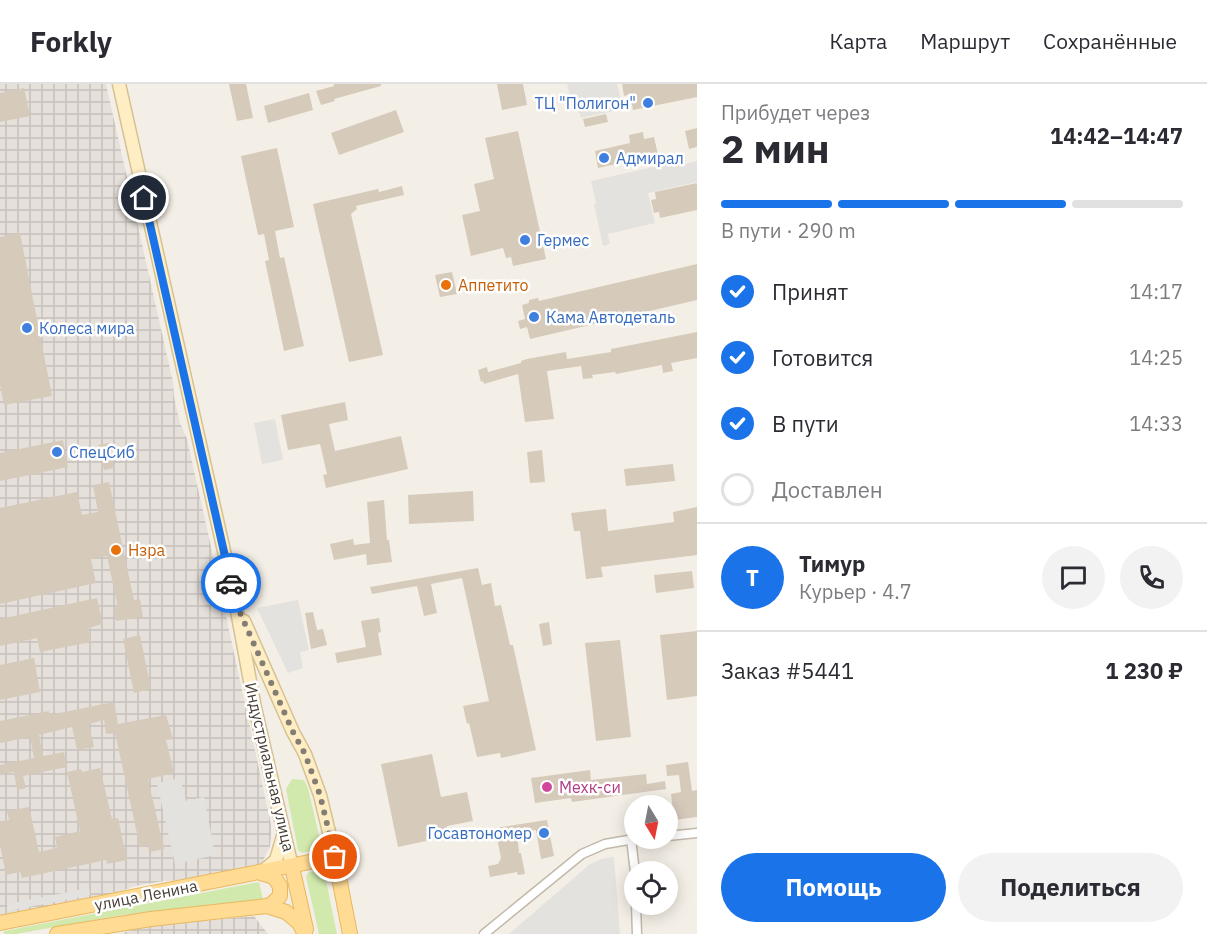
<!DOCTYPE html>
<html lang="ru">
<meta charset="utf-8">
<style>
:root{--surface:#fff;--page:#f2f2f3;--text:#2b2b33;--muted:#7c7c81;--line:#e1e1e2;--accent:#1a73e8}
body{margin:0;font-family:"IBM Plex Sans",sans-serif;background:var(--page);color:var(--text);height:100vh;display:flex;flex-direction:column;font-size:22px;white-space:nowrap}
*{box-sizing:border-box;margin:0}
p{font-size:20px;color:var(--muted)}
.icon{flex:none;width:33px;height:33px;fill:none;stroke:currentColor;stroke-width:2;stroke-linecap:round;stroke-linejoin:round}
.map{position:relative;flex:1;overflow:hidden}
.drawer{display:flex;flex-direction:column;background:var(--surface);width:510px}
.drawer>*{flex:none}
.needle{width:39px;rotate:170deg}
.fabs{position:absolute;left:624px;top:711px;display:grid;gap:12px}
.fabs a{display:grid;place-items:center;width:54px;height:54px;border-radius:50%;background:var(--surface);box-shadow:0 3px 15px #0003;font-size:30px}
.pin{position:absolute;display:grid;place-items:center;width:51px;height:51px;color:#fff;margin:-26px;border:3px solid #fff;border-radius:50%;box-shadow:0 2px 6px #0007}
.courier{position:absolute;display:grid;place-items:center;width:60px;height:60px;margin:-30px;border:4px solid #1a73e8;border-radius:50%;background:#fff;color:#222;box-shadow:0 2px 8px #0007}
.headline em{font-style:normal;font-weight:800}
.headline div{display:flex;flex-direction:column-reverse}
.headline{display:flex;align-items:center;justify-content:space-between;height:102px;padding:0 24px}
h1{font-size:39px;font-weight:800;line-height:45px}
.bar{display:grid;grid-template-columns:repeat(4,1fr);gap:9px 6px;align-content:center;height:72px;padding:0 24px}
.bar i{height:8px;border-radius:4px;background:var(--line)}
.bar .active{background:var(--accent)}
.bar p{grid-column:span 4}
.line{display:flex;align-items:center;gap:15px;padding:0 24px;border-top:2px solid var(--line)}
.line div{flex:1}
.round{display:grid;place-items:center;flex:none;width:63px;height:63px;border-radius:32px;background:var(--page)}
ol{padding:0 24px;list-style:none}
li{display:flex;align-items:center;gap:18px;height:66px}
li p{margin-inline-start:auto}
li .icon{padding:6px;border-radius:50%;background:var(--accent);color:#fff;stroke-width:4}
li:last-child{color:var(--muted)}
li i{width:33px;height:33px;border:3px solid var(--line);border-radius:50%}
.action{display:flex;gap:12px;margin-top:auto;padding:12px 24px}
.action a{flex:1;height:69px;border-radius:36px;background:var(--accent);color:#fff;font-size:24px;font-weight:800;line-height:69px;text-align:center}
.action a+a{background:var(--page);color:var(--text)}
header{display:flex;align-items:center;gap:36px;box-sizing:border-box;height:84px;padding:0 30px;background:var(--surface);border-bottom:2px solid var(--line)}
header strong{font-size:28px}
nav{display:flex;gap:33px;margin-inline-start:auto;font-size:21px}
main{display:flex;flex:1;min-height:0}
.map>svg:first-child{display:block}
.industrial{fill:url(#industrial-grid)}
.green{fill:#d1e9ad}
.parking{fill:#e4e2de}
.building{fill:#d6cabb}
.lines{fill:none;stroke-linecap:round;stroke-linejoin:round}
.minor-casing{stroke:#c2b9ab;stroke-width:11}
.secondary-casing{stroke:#d5c194;stroke-width:15}
.primary-casing{stroke:#e8b860;stroke-width:16}
.minor{stroke:#fff;stroke-width:8}
.secondary{stroke:#ffeec4;stroke-width:12}
.primary{stroke:#ffdb93;stroke-width:14}
.done{stroke:#847d73;stroke-width:6;stroke-dasharray:0 10.8}
.route{stroke:#1a73e8;stroke-width:8}
.shop-dot{fill:#3f7fe0;stroke:#fff;stroke-width:2}
.food-dot{fill:#e8710a;stroke:#fff;stroke-width:2}
.hotel-dot{fill:#d1479c;stroke:#fff;stroke-width:2}
.labels{text-anchor:middle;stroke-width:5;stroke-linejoin:round;paint-order:stroke}
.shop-label{font-size:16px;fill:#366cbe;stroke:#fff;text-anchor:start}
.food-label{font-size:16px;fill:#c56008;stroke:#fff;text-anchor:start}
.street-label{font-size:16px;fill:#473f35;stroke:#fff}
.hotel-label{font-size:16px;fill:#b23c85;stroke:#fff;text-anchor:start}
</style>
<header>
<strong>Forkly</strong>
<nav><a>Карта</a><a>Маршрут</a><a>Сохранённые</a></nav>
</header>
<main>
<div class="map">
<svg width="697" height="850" viewBox="0 0 697 850">
<defs>
<pattern id="industrial-grid" width="8" height="8" patternUnits="userSpaceOnUse" patternTransform="scale(1.5)"><rect width="8" height="8" fill="#e6e0db"/><path d="M0 4h8M4 0v8" fill="none" stroke="#c7c1bd"/></pattern>
</defs>
<rect width="100%" height="100%" fill="#f4efe6"/>
<g class="industrial">
<polygon points="0,0 106,0 173,298 174,313 180,339 187,355 210,458 271,740 271,751 270,762 263,777 258,782 190,796 164,797 135,802 111,811 0,833"/>
<polygon points="254,832 268,850 119,850 141,843"/>
</g>
<g class="green">
<polygon points="292,695 304,696 308,704 321,760 318,765 302,769 298,766 286,705"/>
<polygon points="314,787 321,788 325,792 337,850 319,850 306,793 308,789"/>
<polygon points="259,798 263,815 122,831 16,850 4,850 4,847"/>
</g>
<g class="parking">
<polygon points="567,0 617,0 623,25 581,34 577,21 572,22"/>
<polygon points="683,76 685,80 697,77 697,98 648,109 655,139 608,150 610,160 603,162 594,120 596,119 591,97"/>
<polygon points="275,335 283,376 262,380 254,339"/>
<polygon points="298,516 309,566 300,568 303,584 288,589 257,524"/>
<polygon points="180,694 186,717 204,713 215,771 175,780 157,699"/>
<polygon points="614,773 620,850 509,850 589,781 601,775"/>
<polygon points="89,804 90,811 8,827 7,820"/>
</g>
<g class="building">
<polygon points="229,0 246,0 253,34 237,37"/>
<polygon points="334,0 381,0 381,2 334,15 335,17 321,21 316,7 334,2"/>
<polygon points="497,0 523,0 527,21 502,26"/>
<polygon points="622,0 697,0 697,13 633,26 630,10 624,12"/>
<polygon points="24,4 30,32 0,38 0,9"/>
<polygon points="309,9 313,26 268,39 264,22"/>
<polygon points="396,26 404,48 339,71 331,49"/>
<polygon points="606,30 608,38 585,43 583,35"/>
<polygon points="697,44 697,63 689,65 685,47"/>
<polygon points="518,47 546,175 513,182 511,173 506,174 503,164 471,172 462,131 480,127 474,100 494,95 485,54"/>
<polygon points="643,48 644,55 654,53 659,75 640,79 639,75 598,84 595,67 630,59 629,51"/>
<polygon points="277,64 294,143 275,147 280,174 284,173 304,262 284,267 265,177 269,176 264,150 258,151 241,72"/>
<polygon points="697,99 697,126 660,134 659,128 654,129 651,116 656,115 655,108"/>
<polygon points="402,102 404,111 356,122 357,125 351,130 383,271 349,278 313,120 378,105 379,108"/>
<polygon points="20,149 52,312 4,321 0,301 0,153"/>
<polygon points="697,180 697,216 530,255 527,243 520,245 518,237 525,235 522,221 529,219 529,216 538,214 539,217"/>
<polygon points="452,188 457,210 440,213 435,191"/>
<polygon points="697,248 697,274 671,279 673,287 663,289 662,281 616,290 615,288 592,291 593,294 583,295 581,282 547,287 554,335 525,338 518,290 484,300 483,297 481,298 478,286 487,283 488,288 521,279 521,277 527,275 566,268 567,275 592,271 611,268 611,265"/>
<polygon points="345,318 348,336 329,340 335,367 401,352 408,385 326,404 323,391 327,390 320,360 288,366 281,331"/>
<polygon points="63,356 68,383 0,397 0,369"/>
<polygon points="109,359 114,384 104,386 98,361"/>
<polygon points="542,366 545,398 530,399 527,368"/>
<polygon points="673,380 675,397 626,402 624,385"/>
<polygon points="109,398 134,516 140,515 143,533 116,537 114,523 117,522 117,519 107,472 91,475 96,499 0,520 0,424 77,408 82,431 98,428 93,401"/>
<polygon points="473,407 474,437 409,440 408,411"/>
<polygon points="384,416 387,456 389,456 392,478 367,481 366,470 334,476 330,460 353,455 354,461 370,459 367,418"/>
<polygon points="697,423 697,471 601,483 603,493 586,495 580,447 574,447 571,429 606,425 608,447 674,438 673,428"/>
<polygon points="478,484 482,501 491,499 495,522 501,521 510,561 513,561 536,666 501,674 500,669 477,673 469,639 467,640 463,622 489,617 462,494 431,500 437,529 424,532 417,502 372,510 370,503"/>
<polygon points="692,487 694,504 656,509 654,491"/>
<polygon points="97,514 103,540 88,544 91,558 40,568 37,554 0,562 0,535"/>
<polygon points="313,528 317,546 323,545 327,561 311,565 305,529"/>
<polygon points="379,534 381,548 378,549 382,571 337,579 335,569 366,563 361,537"/>
<polygon points="549,538 552,560 543,562 539,540"/>
<polygon points="697,547 697,612 667,616 660,551"/>
<polygon points="140,551 151,605 134,609 123,555"/>
<polygon points="620,556 631,653 596,657 585,559"/>
<polygon points="34,574 40,608 0,616 0,581"/>
<polygon points="114,618 118,640 166,631 173,655 166,656 174,689 148,695 164,765 149,768 148,761 140,763 115,649 106,650 104,636 89,640 94,663 77,666 72,643 39,651 43,672 64,668 67,683 23,692 26,704 17,706 14,688 0,690 0,681 34,674 30,653 0,659 0,637 49,627 49,631"/>
<polygon points="432,670 441,713 467,708 473,737 447,742 449,752 398,763 381,680"/>
<polygon points="688,678 692,707 697,706 697,733 674,736 671,710 681,708 679,691 667,692 666,681"/>
<polygon points="100,684 112,735 118,734 127,776 107,780 106,776 22,794 20,788 6,791 0,760 0,738 9,736 7,727 29,723 39,768 57,764 55,753 80,747 67,688 81,685 82,688"/>
<polygon points="590,686 591,696 646,690 647,700 665,697 666,705 572,718 571,714 535,719 531,694"/>
<polygon points="547,736 554,772 541,775 536,746 517,749 519,769 521,769 525,790 518,791 517,788 490,793 488,782 498,780 501,774 495,744"/>
</g>
<g class="lines">
<defs>
<g id="minor">
<polyline points="668,752 697,749"/>
<polyline points="631,755 635,788"/>
<polyline points="636,820 637,850"/>
<polyline points="484,850 582,770 605,760 640,754"/>
</g>
<g id="secondary">
<polyline points="119,0 235,516 255,624 292,783"/>
<polyline points="244,537 293,648 305,670 320,711 335,773"/>
<polyline points="263,787 276,776 283,752"/>
</g>
<g id="primary">
<polyline points="292,783 306,845"/>
<polyline points="261,789 274,793 280,802 280,812 272,820 267,822"/>
<polyline points="0,839 335,773 350,850"/>
<polyline points="57,850 151,835 267,822 286,828 299,839 305,850"/>
</g>
</defs>
<use href="#minor" class="minor-casing"/>
<use href="#secondary" class="secondary-casing"/>
<use href="#primary" class="primary-casing"/>
<use href="#minor" class="minor"/>
<use href="#secondary" class="secondary"/>
<use href="#primary" class="primary"/>
</g>
<g class="lines">
<polyline class="done" points="231,499 235,516 241,531 293,648 305,670 320,711 335,773"/>
<polyline class="route" points="144,114 231,499"/>
</g>
<g class="shop-dot">
<circle cx="648" cy="19" r="6"/>
<circle cx="604" cy="74" r="6"/>
<circle cx="525" cy="156" r="6"/>
<circle cx="534" cy="233" r="6"/>
<circle cx="27" cy="244" r="6"/>
<circle cx="57" cy="368" r="6"/>
<circle cx="544" cy="749" r="6"/>
</g>
<g class="food-dot">
<circle cx="446" cy="201" r="6"/>
<circle cx="116" cy="466" r="6"/>
</g>
<circle class="hotel-dot" cx="547" cy="703" r="6"/>
<g class="labels">
<g class="shop-label">
<text x="636" y="25" text-anchor="end">ТЦ "Полигон"</text>
<text x="616" y="80">Адмирал</text>
<text x="537" y="162">Гермес</text>
<text x="546" y="239">Кама Автодеталь</text>
<text x="39" y="250">Колеса мира</text>
<text x="69" y="374">СпецСиб</text>
<text x="532" y="755" text-anchor="end">Госавтономер</text>
</g>
<g class="food-label">
<text x="458" y="207">Аппетито</text>
<text x="128" y="472">Нзра</text>
</g>
<g class="street-label">
<text transform="translate(270 683) rotate(77)" y="6">Индустриальная улица</text>
<text transform="translate(146 811) rotate(-11)" y="6">улица Ленина</text>
</g>
<g class="hotel-label">
<text x="559" y="709">Мехк-си</text>
</g>
</g>
</svg>
<div class="fabs">
<a><svg class="needle" viewBox="-14 -14 28 28"><path d="M0-13l5 13h-10z" fill="#e53935"/><path d="M0 13l5-13h-10z" fill="#7c7c81"/></svg></a>
<a><svg class="icon" aria-label="locate" viewBox="0 0 24 24"><circle cx="12" cy="12" r="6"/><path d="M12 2v4M12 18v4M2 12h4M18 12h4"/></svg></a>
</div>
<div class="pin" style="left:335px;top:773px;background:#ea580c"><svg class="icon" aria-label="bag" viewBox="0 0 24 24"><path d="M5 8h14l-1 12H6zM9 8a3 3 0 0 1 6 0"/></svg></div>
<div class="pin" style="left:144px;top:114px;background:#1f2937"><svg class="icon" aria-label="home" viewBox="0 0 24 24"><path d="M3 11l9-7 9 7M6 9v11h12V9"/></svg></div>
<div class="courier" style="left:231px;top:499px"><svg class="icon" aria-label="car" viewBox="0 0 24 24"><path d="M5 17H2v-5l4-1 3-4h7l3 4 3 1v5h-3M9 17h6M6 11h13"/><circle cx="7" cy="17" r="2"/><circle cx="17" cy="17" r="2"/></svg></div>
</div>
<section class="drawer">
<div class="headline"><div><h1>2 мин</h1><p>Прибудет через</p></div><em>14:42–14:47</em></div>
<div class="bar"><i class="active"></i><i class="active"></i><i class="active"></i><i></i><p>В пути · 290 m</p></div>
<ol>
<li><svg class="icon" aria-label="check" viewBox="0 0 24 24"><path d="M5 12l5 5 9-10"/></svg>Принят<p>14:17</p></li>
<li><svg class="icon" aria-label="check" viewBox="0 0 24 24"><path d="M5 12l5 5 9-10"/></svg>Готовится<p>14:25</p></li>
<li><svg class="icon" aria-label="check" viewBox="0 0 24 24"><path d="M5 12l5 5 9-10"/></svg>В пути<p>14:33</p></li>
<li><i></i>Доставлен</li>
</ol>
<div class="line" style="height:108px"><b class="round" style="background:var(--accent);color:#fff">Т</b><div><b>Тимур</b><p>Курьер · 4.7</p></div><a class="round"><svg class="icon" aria-label="chat" viewBox="0 0 24 24"><path d="M4 5h16v11H9l-5 4z"/></svg></a><a class="round"><svg class="icon" aria-label="phone" viewBox="0 0 24 24"><path d="M5 4h4l2 5-3 2q2 4 5 5l2-3 5 2v4C11 20 4 13 5 4z"/></svg></a></div>
<div class="line" style="height:78px"><div>Заказ #5441</div><b>1 230 ₽</b></div>
<div class="action"><a>Помощь</a><a>Поделиться</a></div>
</section>
</main>
